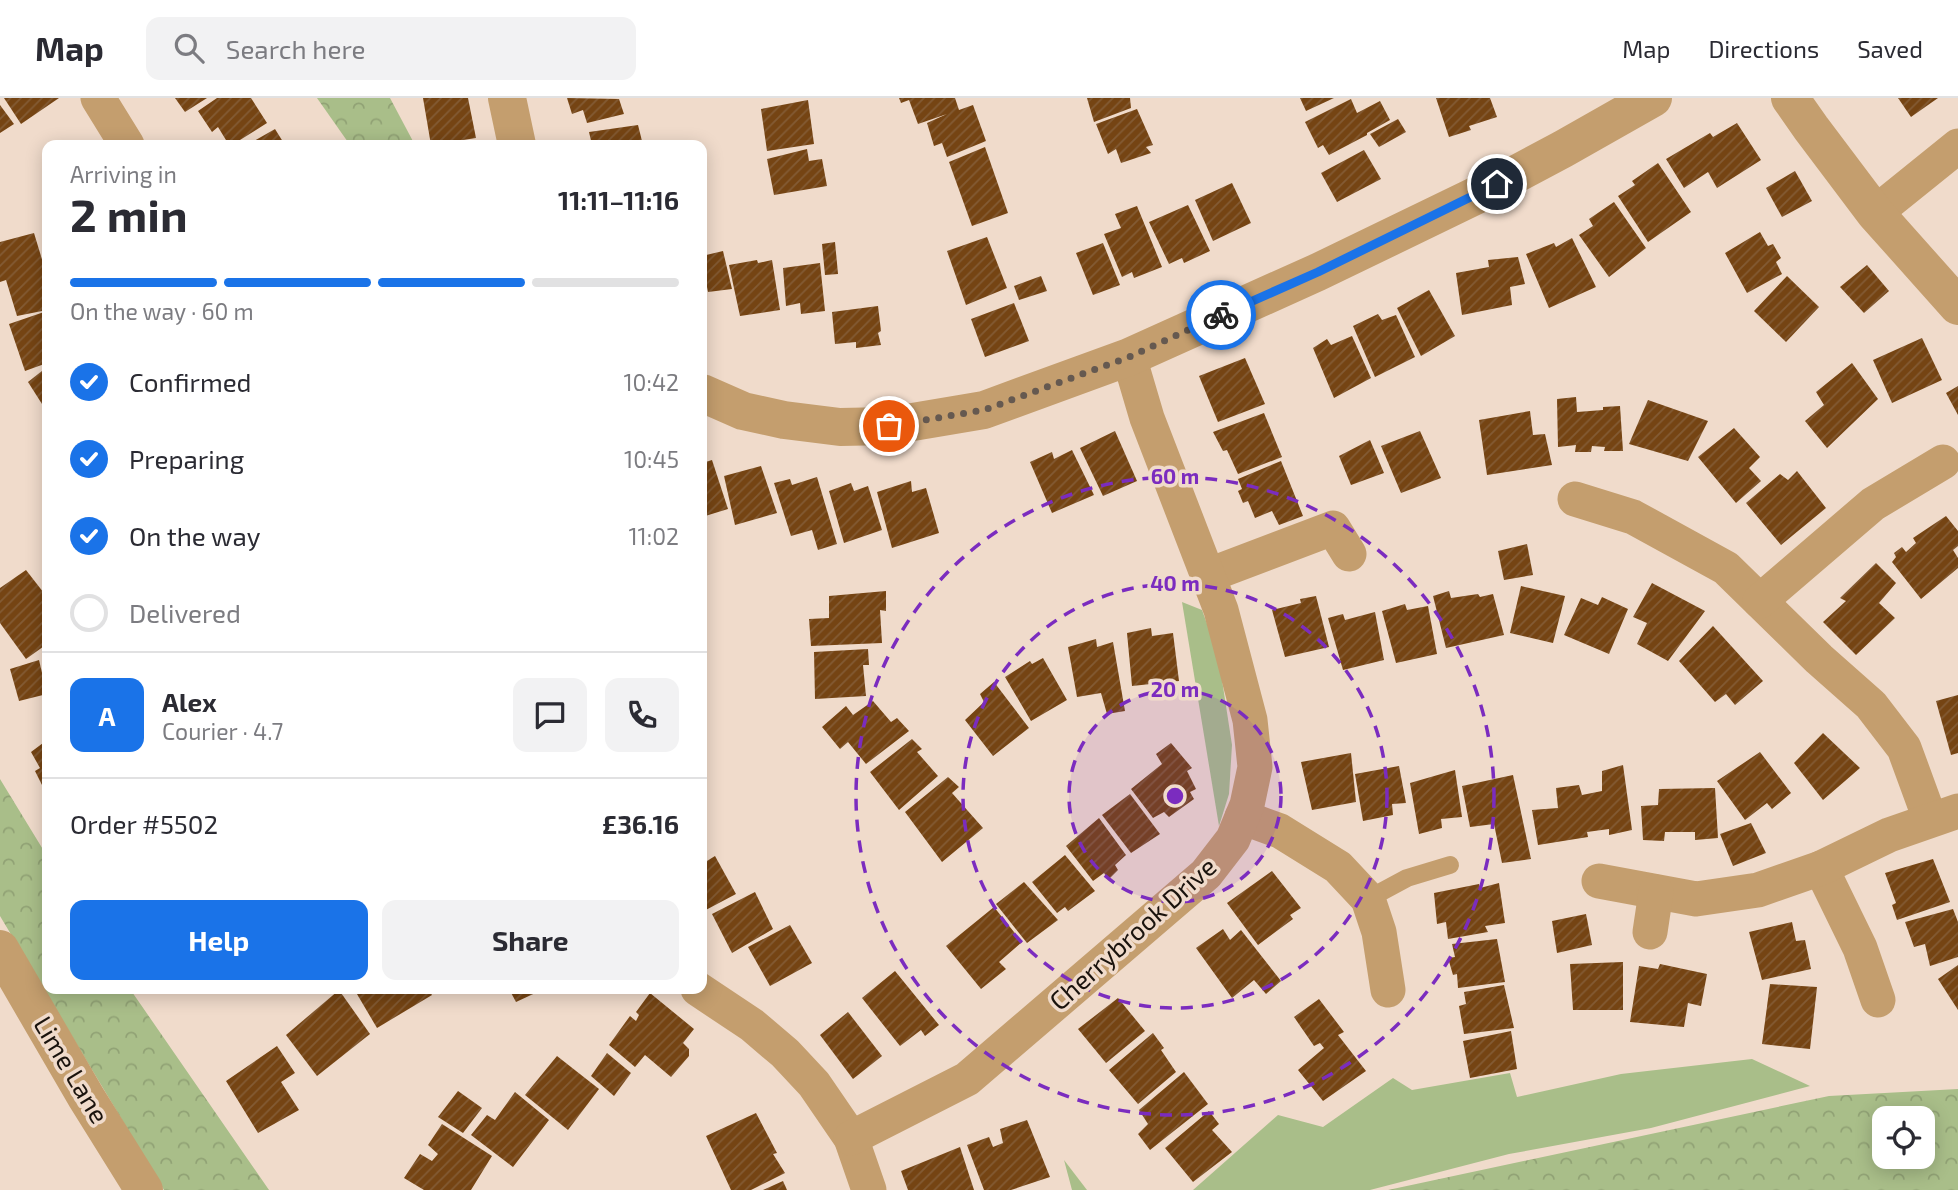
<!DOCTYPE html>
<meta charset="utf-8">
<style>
:root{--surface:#fff;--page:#f2f2f3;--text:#2b2b33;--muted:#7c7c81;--line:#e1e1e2;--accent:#1a73e8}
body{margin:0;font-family:"Exo 2",sans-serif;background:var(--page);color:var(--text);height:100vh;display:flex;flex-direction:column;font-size:26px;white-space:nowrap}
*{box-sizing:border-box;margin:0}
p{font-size:23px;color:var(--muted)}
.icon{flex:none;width:38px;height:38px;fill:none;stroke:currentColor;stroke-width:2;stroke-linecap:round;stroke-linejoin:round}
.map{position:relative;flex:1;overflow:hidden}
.sheet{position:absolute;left:42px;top:42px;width:665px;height:854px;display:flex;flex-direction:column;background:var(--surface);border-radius:14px;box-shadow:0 4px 18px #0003}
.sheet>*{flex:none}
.fabs{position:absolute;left:1872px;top:1008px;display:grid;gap:14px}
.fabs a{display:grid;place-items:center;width:63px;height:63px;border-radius:14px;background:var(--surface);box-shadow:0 4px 18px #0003;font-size:35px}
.pin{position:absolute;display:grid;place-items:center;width:60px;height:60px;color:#fff;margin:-30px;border:4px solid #fff;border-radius:50%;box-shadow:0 2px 7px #0007}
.courier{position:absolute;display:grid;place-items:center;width:70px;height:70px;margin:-35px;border:5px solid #1a73e8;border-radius:50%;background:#fff;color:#222;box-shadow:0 2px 9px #0007}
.head em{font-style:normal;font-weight:700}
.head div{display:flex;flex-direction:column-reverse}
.head{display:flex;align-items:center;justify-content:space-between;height:119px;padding:0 28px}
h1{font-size:46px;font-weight:700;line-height:52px}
.bar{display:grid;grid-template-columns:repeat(4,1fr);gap:10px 7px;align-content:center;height:84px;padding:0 28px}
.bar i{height:9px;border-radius:5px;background:var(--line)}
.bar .current{background:var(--accent)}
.bar p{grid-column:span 4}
.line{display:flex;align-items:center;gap:18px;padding:0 28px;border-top:2px solid var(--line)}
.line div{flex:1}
.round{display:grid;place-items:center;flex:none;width:74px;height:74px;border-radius:14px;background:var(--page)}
ol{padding:0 28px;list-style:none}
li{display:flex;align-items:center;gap:21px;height:77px}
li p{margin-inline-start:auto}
li .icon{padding:7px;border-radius:50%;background:var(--accent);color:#fff;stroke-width:4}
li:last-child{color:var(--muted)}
li i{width:38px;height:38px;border:4px solid var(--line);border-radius:50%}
.button{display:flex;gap:14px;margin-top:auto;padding:14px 28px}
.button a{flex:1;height:80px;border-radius:14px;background:var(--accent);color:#fff;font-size:28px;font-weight:700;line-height:80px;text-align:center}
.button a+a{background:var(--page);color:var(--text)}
header{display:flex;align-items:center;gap:42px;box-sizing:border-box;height:98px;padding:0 35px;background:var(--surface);border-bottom:2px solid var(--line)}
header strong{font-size:33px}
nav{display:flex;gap:38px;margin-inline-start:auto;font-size:24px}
.search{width:490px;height:63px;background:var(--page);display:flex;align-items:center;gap:18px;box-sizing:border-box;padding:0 24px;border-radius:14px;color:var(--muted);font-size:26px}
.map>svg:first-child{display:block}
.green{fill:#a9be89}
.forest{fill:url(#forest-crowns);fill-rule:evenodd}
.building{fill:url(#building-hatch)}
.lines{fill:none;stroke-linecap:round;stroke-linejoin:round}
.service{stroke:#c49e6e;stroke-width:18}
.minor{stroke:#c49e6e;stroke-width:35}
.tertiary{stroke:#c49e6e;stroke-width:38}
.done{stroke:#655950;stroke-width:7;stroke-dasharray:0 12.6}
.route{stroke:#1a73e8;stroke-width:9}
.ring{fill:none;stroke:#7b2cbf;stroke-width:3.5;stroke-dasharray:12 9}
.labels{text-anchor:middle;stroke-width:7;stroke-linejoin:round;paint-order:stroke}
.street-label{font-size:26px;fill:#1a130d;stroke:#f0dbcb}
.centre{fill:#7b2cbf;stroke:#f0dbcb;stroke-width:3.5}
.ring-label{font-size:21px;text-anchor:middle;font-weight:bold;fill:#7b2cbf;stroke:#f0dbcb;stroke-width:7;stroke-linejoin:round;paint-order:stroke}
</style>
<header>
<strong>Map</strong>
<div class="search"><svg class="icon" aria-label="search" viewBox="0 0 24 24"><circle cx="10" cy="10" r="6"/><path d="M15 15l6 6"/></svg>Search here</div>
<nav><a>Map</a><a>Directions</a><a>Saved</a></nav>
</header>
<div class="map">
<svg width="1958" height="1092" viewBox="0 0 1958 1092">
<defs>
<pattern id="forest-crowns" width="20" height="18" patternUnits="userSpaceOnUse" patternTransform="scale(1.75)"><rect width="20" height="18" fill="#a9be89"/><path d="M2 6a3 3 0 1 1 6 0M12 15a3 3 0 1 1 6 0" fill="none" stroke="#91a275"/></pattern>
<pattern id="building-hatch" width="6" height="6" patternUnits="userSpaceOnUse" patternTransform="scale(1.75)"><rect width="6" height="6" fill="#754413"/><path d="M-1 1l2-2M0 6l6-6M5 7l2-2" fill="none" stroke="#835b34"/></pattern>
</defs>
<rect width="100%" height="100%" fill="#f0dbcb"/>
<g class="green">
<polygon points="1182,504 1202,512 1218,556 1232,647 1229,696 1219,728"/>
<polygon points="1752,961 1810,988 1651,1030 1509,1056 1370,1092 1193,1092 1278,1017 1323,1029 1393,980 1412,992 1510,975 1517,999 1621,976"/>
<polygon points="1064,1062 1087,1092 1072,1092"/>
</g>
<g class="forest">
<polygon points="317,0 390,0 415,47 350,47"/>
<polygon points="0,681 47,758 47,891 130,891 269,1092 164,1092 0,818"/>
<path d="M 1958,991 L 1958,1092 L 1388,1092 L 1829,998 ZM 1923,1020 L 1923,1059 L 1885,1059 L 1885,1020 Z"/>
</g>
<g class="building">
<polygon points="4,0 59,0 21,26"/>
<polygon points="175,0 207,0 185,14"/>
<polygon points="217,0 251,0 267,25 232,47 229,47 218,29 212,34 198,13"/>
<polygon points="423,0 468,0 476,40 431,47"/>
<polygon points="567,0 619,1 624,16 587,25 583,12 572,16"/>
<polygon points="899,0 955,0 959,12 973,7 986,43 947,59 942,45 934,48 927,25 947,16 918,26 909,2 901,5"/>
<polygon points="1087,0 1130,0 1131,10 1094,24"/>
<polygon points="1300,0 1334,0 1306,13"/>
<polygon points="1436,0 1490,0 1497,19 1469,28 1471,32 1449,39"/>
<polygon points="1898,0 1938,0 1911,19"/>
<polygon points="1351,1 1357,15 1380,3 1390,22 1367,35 1367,37 1329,57 1323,47 1318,50 1305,24"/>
<polygon points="808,2 814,46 767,53 761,11"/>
<polygon points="0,7 14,26 0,35"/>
<polygon points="1137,11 1153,47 1146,49 1151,55 1121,65 1116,51 1108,56 1096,26"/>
<polygon points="1398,21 1406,34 1379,49 1370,36"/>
<polygon points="1737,25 1761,62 1717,90 1708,74 1684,90 1666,61 1710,35 1713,39"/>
<polygon points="638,27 643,47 592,47 589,34"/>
<polygon points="275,31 285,47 247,47"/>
<polygon points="985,49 1008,115 972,128 949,64"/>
<polygon points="807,51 809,63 822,61 827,88 774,97 767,61"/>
<polygon points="1364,52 1381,81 1337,104 1321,75"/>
<polygon points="1658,65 1691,114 1648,144 1618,98 1635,87 1632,83"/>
<polygon points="1795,73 1812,103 1782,119 1766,90"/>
<polygon points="1232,85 1251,125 1213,143 1195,102"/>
<polygon points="1614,104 1646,150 1609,179 1579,137 1593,128 1589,121"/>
<polygon points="1188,107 1210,153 1184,165 1182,160 1169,166 1149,124"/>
<polygon points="1137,108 1162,169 1134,180 1132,174 1122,179 1104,136 1121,130 1115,116"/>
<polygon points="43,112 47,112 47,128 43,129"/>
<polygon points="1760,134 1768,148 1773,146 1781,160 1776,164 1782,176 1747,195 1725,155"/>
<polygon points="34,135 47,178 47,212 17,218 6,182 0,184 0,144"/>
<polygon points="987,139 1007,190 966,207 947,153"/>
<polygon points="1572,140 1596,189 1549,210 1526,156 1554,145 1556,149"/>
<polygon points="835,144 838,176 825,177 822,146"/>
<polygon points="1103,145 1120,187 1093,197 1076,155"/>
<polygon points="723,153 732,191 708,194 707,189 702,190 702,158"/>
<polygon points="1518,159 1525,186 1510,189 1512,207 1462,217 1456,175 1489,169 1488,162"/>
<polygon points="757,162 758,165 772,162 780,212 740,218 729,167"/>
<polygon points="820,165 825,213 801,216 800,205 786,208 783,170"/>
<polygon points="1867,167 1889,193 1864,215 1840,189"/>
<polygon points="1041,178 1047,193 1019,202 1014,188"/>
<polygon points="1787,178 1819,209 1786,244 1754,213"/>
<polygon points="1429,192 1455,238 1421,258 1397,210"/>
<polygon points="1014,205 1029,243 985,259 971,221"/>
<polygon points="878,208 881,233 878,235 881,247 856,250 856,244 835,246 832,214"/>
<polygon points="47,213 47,265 25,273 9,226"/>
<polygon points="1378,216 1382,222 1396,217 1415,259 1375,279 1353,228"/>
<polygon points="1352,238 1371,280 1334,300 1313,250 1327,241 1331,247"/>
<polygon points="1922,240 1942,282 1892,305 1873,262"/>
<polygon points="1245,260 1265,306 1218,324 1199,278"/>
<polygon points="1852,265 1878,301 1827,350 1805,323 1824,307 1816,294"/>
<polygon points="47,269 47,302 42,306 28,284"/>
<polygon points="1958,288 1958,317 1946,295"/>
<polygon points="1576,299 1577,314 1603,312 1603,309 1620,308 1623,353 1604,353 1605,349 1592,348 1591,354 1575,354 1576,347 1558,349 1557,301"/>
<polygon points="1648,302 1708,323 1688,363 1629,346"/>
<polygon points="1530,313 1533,337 1545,336 1552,367 1487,377 1479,322"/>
<polygon points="1264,315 1282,359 1238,376 1227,352 1223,353 1213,334"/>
<polygon points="1734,330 1760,359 1749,370 1761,383 1736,405 1698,359"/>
<polygon points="1115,333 1137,383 1103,398 1080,350"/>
<polygon points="1420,333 1441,380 1401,395 1381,348"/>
<polygon points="1370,342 1384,375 1351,387 1339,358"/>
<polygon points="1072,352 1094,397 1052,415 1030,364 1052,354 1054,361"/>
<polygon points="712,362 728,411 702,419 702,365"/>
<polygon points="1281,363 1303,418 1279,427 1272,413 1255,420 1248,403 1243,405 1238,393 1242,391 1238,381"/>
<polygon points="761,368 777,415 735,427 724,378"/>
<polygon points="1797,373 1826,410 1781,447 1746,405 1780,376 1788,382"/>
<polygon points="817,379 837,446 818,452 812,432 791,438 774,385 790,381 792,387"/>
<polygon points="911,383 912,394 926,390 939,435 892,450 877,394"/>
<polygon points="851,385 854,393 868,388 882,432 844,445 829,393"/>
<polygon points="1946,418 1958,433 1958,448 1953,452 1958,460 1958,470 1921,501 1892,464 1896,459 1894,455 1902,449 1906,454 1916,445 1913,440"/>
<polygon points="1527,446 1533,477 1504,482 1498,453"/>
<polygon points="1876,465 1896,485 1879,505 1895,520 1856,557 1823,524 1846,503 1840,500"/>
<polygon points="26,472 47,499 47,546 26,561 0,525 0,490"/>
<polygon points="1652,485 1705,513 1668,563 1637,546 1647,525 1633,519"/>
<polygon points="1521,488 1565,498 1553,545 1510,535"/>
<polygon points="886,493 886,513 880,512 882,545 811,548 809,521 829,520 829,498"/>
<polygon points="1449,493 1451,500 1478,496 1480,499 1493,496 1504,537 1446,550 1433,498"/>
<polygon points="1316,498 1329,549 1285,559 1272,512 1301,505 1300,501"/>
<polygon points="1602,499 1628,511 1609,556 1564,537 1581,500 1598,507"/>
<polygon points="1405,506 1407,512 1428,508 1437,556 1396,565 1382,513"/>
<polygon points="1375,514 1384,562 1343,572 1328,520 1343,516 1345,522"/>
<polygon points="1713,528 1763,583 1735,607 1726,596 1715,604 1679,563"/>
<polygon points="1151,530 1152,538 1173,535 1179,583 1132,588 1127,535"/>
<polygon points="1096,541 1097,549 1113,544 1125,613 1107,616 1101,595 1077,599 1068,549"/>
<polygon points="868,551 869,567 863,567 866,598 815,601 814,554"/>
<polygon points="1043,560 1067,602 1031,623 1005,579 1030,563 1032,566"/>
<polygon points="39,562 47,596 19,603 10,571"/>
<polygon points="994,584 1029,630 993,658 965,622 984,604 980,596"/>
<polygon points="1958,597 1958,655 1951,657 1936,603"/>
<polygon points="873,603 891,624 897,620 909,633 866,666 848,644 840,651 822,629 846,608 853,617"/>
<polygon points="1823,635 1860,670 1823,702 1794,665"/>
<polygon points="912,641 922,651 917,654 938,678 899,712 870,674"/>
<polygon points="47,642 47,697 35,673 40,670 31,654"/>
<polygon points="1171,645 1192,670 1187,673 1196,691 1190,694 1194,701 1169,719 1164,714 1153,720 1131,691 1162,666 1156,656"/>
<polygon points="1760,654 1791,695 1772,711 1767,705 1745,722 1717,683"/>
<polygon points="1351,655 1356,704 1312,712 1301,664"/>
<polygon points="1623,667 1632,732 1609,737 1609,731 1587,734 1588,739 1538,747 1532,712 1558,710 1556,690 1579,687 1582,697 1602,693 1602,673"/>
<polygon points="1399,668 1406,705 1392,706 1393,717 1363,723 1355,676"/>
<polygon points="1455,672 1462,719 1441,721 1442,730 1419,736 1410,685"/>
<polygon points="1513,677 1531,761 1502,765 1494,726 1470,729 1462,688"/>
<polygon points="948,679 959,689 952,695 983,730 942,764 905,714"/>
<polygon points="1715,690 1718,740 1695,742 1695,734 1665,734 1664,743 1643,742 1641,708 1658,707 1659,691"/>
<polygon points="1130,696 1160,736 1131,755 1102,717"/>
<polygon points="1099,720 1126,757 1115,767 1118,772 1109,781 1104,775 1093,783 1066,748"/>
<polygon points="1751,725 1766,755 1733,768 1720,736"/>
<polygon points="1065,757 1095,793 1068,813 1065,809 1057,815 1032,784"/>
<polygon points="715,758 736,796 702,814 702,766"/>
<polygon points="1933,761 1950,804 1897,822 1892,807 1896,805 1885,775"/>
<polygon points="1272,773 1301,810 1290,817 1293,821 1258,847 1227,805"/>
<polygon points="1024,784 1058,822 1027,845 996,806"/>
<polygon points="1499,785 1505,825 1485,828 1488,834 1448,841 1446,824 1437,826 1434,795 1479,786 1480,790"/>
<polygon points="755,794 773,831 732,855 712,816"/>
<polygon points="994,809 1022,844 999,864 1006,871 981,891 946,848"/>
<polygon points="1953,811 1958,824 1958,859 1930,868 1925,846 1914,849 1905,824"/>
<polygon points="1586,816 1592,847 1557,855 1552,823"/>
<polygon points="1792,824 1796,843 1805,842 1811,871 1762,882 1749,834"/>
<polygon points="790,827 812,865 770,888 748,849"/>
<polygon points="1223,831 1230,842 1241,832 1281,883 1266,896 1254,882 1232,900 1196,850"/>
<polygon points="1497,841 1505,884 1458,890 1457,876 1453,877 1448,860 1455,859 1452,846"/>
<polygon points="1623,864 1623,912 1573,912 1570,866"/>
<polygon points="1660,866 1707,876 1701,908 1688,905 1684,929 1630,924 1639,868 1658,871"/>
<polygon points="1958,867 1958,912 1938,881"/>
<polygon points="895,873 939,927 925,938 921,932 900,948 862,900"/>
<polygon points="1770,886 1817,889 1810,951 1762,946"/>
<polygon points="1504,887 1514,930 1464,936 1459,908 1466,906 1464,894"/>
<polygon points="354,891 428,891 432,897 377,930"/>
<polygon points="509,891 544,891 516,904"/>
<polygon points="339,892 370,936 317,978 286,937"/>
<polygon points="650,895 694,931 683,945 689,951 689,958 671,979 645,957 635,969 609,947 630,918 636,923 639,917 636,914"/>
<polygon points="1118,900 1145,933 1106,965 1078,931"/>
<polygon points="1319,901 1344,934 1338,937 1366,973 1323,1003 1298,972 1324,950 1320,945 1314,948 1294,919"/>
<polygon points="848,914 882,958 853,981 820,937"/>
<polygon points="1511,933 1517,971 1470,980 1463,943"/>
<polygon points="1153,935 1164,950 1161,952 1176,974 1138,1006 1109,972"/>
<polygon points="277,948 295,975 281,984 299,1012 258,1035 226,983"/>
<polygon points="607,955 631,975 614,998 591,978"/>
<polygon points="557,958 599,991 568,1032 525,997"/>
<polygon points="1184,974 1208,1006 1150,1052 1138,1036 1148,1026 1139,1012"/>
<polygon points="458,993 482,1010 463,1035 438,1019"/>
<polygon points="515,994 549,1022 513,1069 471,1037 487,1017 495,1022"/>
<polygon points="1209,1013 1219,1026 1212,1032 1232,1054 1193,1084 1165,1050"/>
<polygon points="756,1015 777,1055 773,1056 785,1075 751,1092 731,1092 706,1038"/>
<polygon points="1027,1022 1050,1079 1011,1092 984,1092 967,1047 989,1039 993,1049 1003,1045 1000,1031"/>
<polygon points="442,1026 492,1058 471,1092 424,1092 404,1080 420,1056 432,1063 438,1056 428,1047"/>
<polygon points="960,1049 974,1092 908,1092 901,1073"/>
<polygon points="783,1083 787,1092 763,1092"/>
</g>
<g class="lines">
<polyline class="service" points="1368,801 1407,780 1450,767"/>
<g class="minor">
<polyline points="98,0 127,47"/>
<polyline points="1875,115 1958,48"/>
<polyline points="1575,401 1633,419 1726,470 1819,561 1871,607 1904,650 1930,721"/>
<polyline points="1209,477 1333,430 1349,456"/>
<polyline points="1760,503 1873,406 1943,364"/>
<polyline points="1242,719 1280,733 1338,769 1368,801 1379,834 1388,892"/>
<polyline points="1821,770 1860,850 1878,902"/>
<polyline points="1599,783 1696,801 1758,792 1821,770 1889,737 1958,713"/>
<polyline points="1650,834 1656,794"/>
<polyline points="698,891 752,927 785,955 814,986 851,1040 869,1092"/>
<polyline points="851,1040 967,981 1206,776 1233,741 1247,707 1255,669 1250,622 1221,512 1147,320 1129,259"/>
</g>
<g class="tertiary">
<polyline points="507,0 517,47"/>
<polyline points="1790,0 1811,30 1875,115 1958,208"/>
<polyline points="702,295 743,313 784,322 840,329 889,328 984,312 1129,259 1318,174 1475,98 1563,51 1653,0"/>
<polyline points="0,851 86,999 144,1092"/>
</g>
</g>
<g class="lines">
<polyline class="done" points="889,328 984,312 1129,259 1221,217"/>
<polyline class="route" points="1221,217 1318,174 1497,86"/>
</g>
<circle cx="1175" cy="698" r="106" fill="#7b2cbf" fill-opacity=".12"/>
<g class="ring">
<circle cx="1175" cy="698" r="106"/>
<circle cx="1175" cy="698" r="212"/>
<circle cx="1175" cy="698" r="319"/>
</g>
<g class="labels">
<g class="street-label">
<text transform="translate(1133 836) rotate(-42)" y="9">Cherrybrook Drive</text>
<text transform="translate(71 972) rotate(59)" y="9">Lime Lane</text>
</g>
</g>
<circle cx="1175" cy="698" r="10" class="centre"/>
<g class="ring-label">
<text x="1175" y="386">60 m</text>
<text x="1175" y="493">40 m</text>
<text x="1175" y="599">20 m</text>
</g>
</svg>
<div class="fabs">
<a><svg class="icon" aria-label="locate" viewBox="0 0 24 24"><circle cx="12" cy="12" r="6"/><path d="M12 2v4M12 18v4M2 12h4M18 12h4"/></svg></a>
</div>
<div class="pin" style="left:889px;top:328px;background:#ea580c"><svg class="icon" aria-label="bag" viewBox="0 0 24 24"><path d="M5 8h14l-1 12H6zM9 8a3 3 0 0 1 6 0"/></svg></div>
<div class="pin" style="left:1497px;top:86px;background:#1f2937"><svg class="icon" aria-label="home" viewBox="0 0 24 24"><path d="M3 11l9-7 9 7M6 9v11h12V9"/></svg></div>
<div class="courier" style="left:1221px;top:217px"><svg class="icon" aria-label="bike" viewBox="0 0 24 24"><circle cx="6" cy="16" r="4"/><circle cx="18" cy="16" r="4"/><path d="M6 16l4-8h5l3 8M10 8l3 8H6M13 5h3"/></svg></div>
<section class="sheet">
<div class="head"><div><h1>2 min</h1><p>Arriving in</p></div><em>11:11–11:16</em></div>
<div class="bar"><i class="current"></i><i class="current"></i><i class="current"></i><i></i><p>On the way · 60 m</p></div>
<ol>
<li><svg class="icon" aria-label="check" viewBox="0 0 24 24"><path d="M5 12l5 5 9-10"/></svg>Confirmed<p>10:42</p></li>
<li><svg class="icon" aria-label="check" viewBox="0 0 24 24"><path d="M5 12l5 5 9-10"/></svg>Preparing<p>10:45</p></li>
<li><svg class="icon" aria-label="check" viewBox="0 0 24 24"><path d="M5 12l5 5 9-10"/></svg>On the way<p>11:02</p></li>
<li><i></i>Delivered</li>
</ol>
<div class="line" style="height:126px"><b class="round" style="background:var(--accent);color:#fff">A</b><div><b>Alex</b><p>Courier · 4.7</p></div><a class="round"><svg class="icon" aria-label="chat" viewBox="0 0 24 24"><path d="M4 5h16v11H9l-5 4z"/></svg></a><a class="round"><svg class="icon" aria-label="phone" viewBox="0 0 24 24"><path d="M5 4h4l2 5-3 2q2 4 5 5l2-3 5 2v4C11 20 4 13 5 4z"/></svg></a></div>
<div class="line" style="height:91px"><div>Order #5502</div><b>£36.16</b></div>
<div class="button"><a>Help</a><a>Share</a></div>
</section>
</div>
